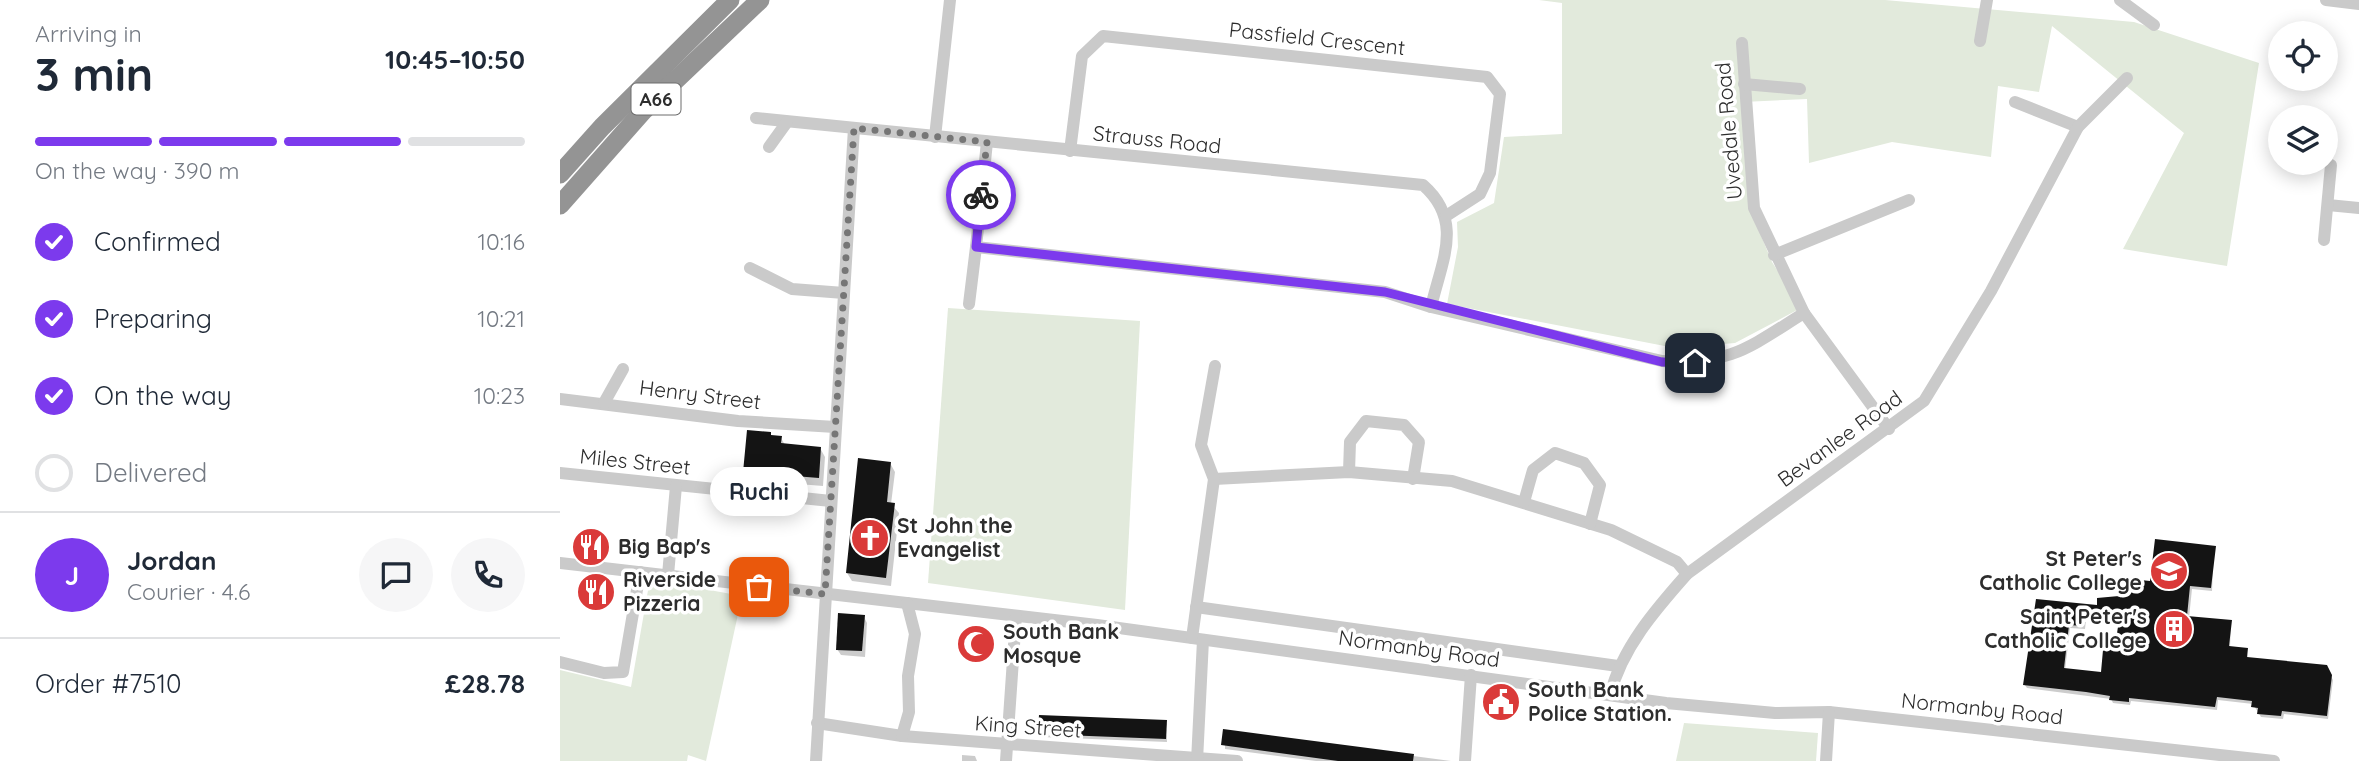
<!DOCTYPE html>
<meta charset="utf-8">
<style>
:root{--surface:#fff;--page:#f6f6f7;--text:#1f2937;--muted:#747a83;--line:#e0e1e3;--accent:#7c3aed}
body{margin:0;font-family:Quicksand,sans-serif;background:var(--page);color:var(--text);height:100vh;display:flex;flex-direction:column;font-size:26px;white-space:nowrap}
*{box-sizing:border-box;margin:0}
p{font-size:23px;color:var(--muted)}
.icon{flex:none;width:38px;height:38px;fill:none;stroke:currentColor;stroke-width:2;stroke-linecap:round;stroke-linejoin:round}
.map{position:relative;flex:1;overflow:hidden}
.panel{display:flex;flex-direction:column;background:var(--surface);width:560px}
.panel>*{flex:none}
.fabs{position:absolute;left:1708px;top:21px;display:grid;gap:14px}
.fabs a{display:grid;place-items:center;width:70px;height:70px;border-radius:50%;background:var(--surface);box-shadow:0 4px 18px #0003;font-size:35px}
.pin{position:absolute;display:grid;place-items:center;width:60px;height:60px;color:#fff;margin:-30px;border-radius:14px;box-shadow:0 4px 10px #0006}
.courier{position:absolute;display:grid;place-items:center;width:70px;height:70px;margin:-35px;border:5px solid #7c3aed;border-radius:50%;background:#fff;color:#222;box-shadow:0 2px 9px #0007}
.bubble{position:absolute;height:49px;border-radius:24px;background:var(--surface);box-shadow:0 4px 18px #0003;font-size:23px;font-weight:800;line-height:49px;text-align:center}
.overview em{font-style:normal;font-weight:800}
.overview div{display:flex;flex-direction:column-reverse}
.overview{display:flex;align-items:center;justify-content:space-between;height:119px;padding:0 35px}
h1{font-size:46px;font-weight:800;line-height:52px}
.bar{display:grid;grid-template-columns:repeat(4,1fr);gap:10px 7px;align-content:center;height:84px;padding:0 35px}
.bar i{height:9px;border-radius:5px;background:var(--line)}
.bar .active{background:var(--accent)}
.bar p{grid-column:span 4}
.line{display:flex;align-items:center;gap:18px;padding:0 35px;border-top:2px solid var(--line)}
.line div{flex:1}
.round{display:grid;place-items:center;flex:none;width:74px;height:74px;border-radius:37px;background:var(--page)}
ol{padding:0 35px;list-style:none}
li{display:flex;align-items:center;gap:21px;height:77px}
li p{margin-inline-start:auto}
li .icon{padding:7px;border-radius:50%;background:var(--accent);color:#fff;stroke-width:4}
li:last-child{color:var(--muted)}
li i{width:38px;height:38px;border:4px solid var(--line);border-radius:50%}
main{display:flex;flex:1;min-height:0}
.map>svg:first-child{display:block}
.green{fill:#e2eadc}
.shadow{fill:#0003;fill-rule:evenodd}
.building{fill:#141414;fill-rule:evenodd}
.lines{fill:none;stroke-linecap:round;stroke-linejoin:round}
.minor{stroke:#cacaca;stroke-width:12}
.highway{stroke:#949494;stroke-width:19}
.done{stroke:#767676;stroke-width:7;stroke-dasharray:0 12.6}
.route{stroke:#7c3aed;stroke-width:9}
.labels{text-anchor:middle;stroke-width:7;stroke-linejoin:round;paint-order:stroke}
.shield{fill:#fff;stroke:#6c6c6c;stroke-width:2}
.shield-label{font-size:19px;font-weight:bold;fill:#2d2d2d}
.street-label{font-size:21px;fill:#2d2d2d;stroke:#fff}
.poi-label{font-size:21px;font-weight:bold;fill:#2d2d2d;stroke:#fff;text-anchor:start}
</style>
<main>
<section class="panel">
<div class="overview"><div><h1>3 min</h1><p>Arriving in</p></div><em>10:45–10:50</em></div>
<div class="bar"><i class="active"></i><i class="active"></i><i class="active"></i><i></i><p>On the way · 390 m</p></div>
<ol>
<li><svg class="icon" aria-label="check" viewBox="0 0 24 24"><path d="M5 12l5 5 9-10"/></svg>Confirmed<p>10:16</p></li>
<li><svg class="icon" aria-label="check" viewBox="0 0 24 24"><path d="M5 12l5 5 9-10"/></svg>Preparing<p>10:21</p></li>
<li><svg class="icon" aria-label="check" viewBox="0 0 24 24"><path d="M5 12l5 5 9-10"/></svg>On the way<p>10:23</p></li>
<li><i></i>Delivered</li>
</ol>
<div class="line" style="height:126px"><b class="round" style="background:var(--accent);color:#fff">J</b><div><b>Jordan</b><p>Courier · 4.6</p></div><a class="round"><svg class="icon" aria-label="chat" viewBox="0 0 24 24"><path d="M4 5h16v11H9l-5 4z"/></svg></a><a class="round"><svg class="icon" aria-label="phone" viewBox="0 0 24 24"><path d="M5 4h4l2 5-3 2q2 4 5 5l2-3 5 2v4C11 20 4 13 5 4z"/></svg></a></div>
<div class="line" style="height:91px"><div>Order #7510</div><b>£28.78</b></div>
</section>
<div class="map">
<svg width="1799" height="761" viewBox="0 0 1799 761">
<rect width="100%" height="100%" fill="#fff"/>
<g class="green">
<polygon points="979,0 1325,0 1574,22 1699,63 1667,266 1563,249 1624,133 1492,26 1479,92 1438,86 1431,157 1332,142 1249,163 1247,99 1183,102 1192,214 1212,262 1241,308 1175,343 1115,348 887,304 898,247 897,222 934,203 944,137 1002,134 1002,3"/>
<polygon points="388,308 580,321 565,610 368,583"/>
<polygon points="90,579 182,596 146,761 128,755 127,761 0,761 0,670 71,687"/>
<polygon points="1124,723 1258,733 1256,761 1116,761"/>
</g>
<g class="shadow">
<polygon points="221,438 225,445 260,448 265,457 263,486 226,483 225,491 189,491 184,482"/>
<polygon points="330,463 335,472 331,504 339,513 331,586 292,581 287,573"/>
<path d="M 1654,547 L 1652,591 L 1632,589 L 1629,618 L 1671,622 L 1670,648 L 1687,650 L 1688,659 L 1766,667 L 1773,680 L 1768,719 L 1724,714 L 1723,719 L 1701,717 L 1693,704 L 1658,700 L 1657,710 L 1571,701 L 1570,705 L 1553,703 L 1551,699 L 1467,688 L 1464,684 L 1477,601 L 1538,607 L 1592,583 ZM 1526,620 L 1560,623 L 1558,642 L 1542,674 L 1505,670 L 1510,628 L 1525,629 Z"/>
<polygon points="304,617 307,623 305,657 281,655 277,649"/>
<polygon points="431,641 432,656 415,654 413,650"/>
<polygon points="606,722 607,742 482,737 480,734"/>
<polygon points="665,731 891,761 756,761 665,749"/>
<polygon points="402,755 415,756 417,761 402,761"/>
</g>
<g class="building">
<polygon points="187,430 211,432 211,435 222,436 221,443 261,447 259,478 222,475 221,483 182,483"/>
<polygon points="298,458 331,462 327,502 335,503 326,578 286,573"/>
<path d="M 1595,539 L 1656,546 L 1651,588 L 1630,586 L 1627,616 L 1672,620 L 1669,646 L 1688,648 L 1687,657 L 1767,665 L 1772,675 L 1767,716 L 1722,711 L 1721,716 L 1697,714 L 1698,708 L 1691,707 L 1692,701 L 1657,697 L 1655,707 L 1569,698 L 1569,702 L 1549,700 L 1550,696 L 1526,692 L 1463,685 L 1476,599 L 1537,605 L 1537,598 L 1559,596 L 1561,578 L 1590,581 ZM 1524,616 L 1559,620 L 1556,640 L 1544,639 L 1541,672 L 1504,668 L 1509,625 L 1523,626 Z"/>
<polygon points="278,613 305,615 302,651 276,650"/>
<polygon points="412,637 432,639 430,652 411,650"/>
<polygon points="479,715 607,720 606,739 478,734"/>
<polygon points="663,729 854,754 853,761 778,761 661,745"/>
</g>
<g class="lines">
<g class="minor">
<polyline points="1560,0 1594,25"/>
<polyline points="1766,0 1799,4"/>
<polyline points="1420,41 1427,0"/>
<polyline points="1182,43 1194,208 1244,313 1329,429"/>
<polyline points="1184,84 1240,89"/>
<polyline points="1455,102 1518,127"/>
<path d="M 196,118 L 863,185 C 904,221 882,260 871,307"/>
<polyline points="375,137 390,0"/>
<path d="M 427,142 L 416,247 L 825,292 L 871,307 L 1102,361 C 1171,365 1188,348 1244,313"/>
<polyline points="209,147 227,122"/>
<polyline points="510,151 522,56 543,36 927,77 940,94 930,173 920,194 886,216"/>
<polyline points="1768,205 1799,208"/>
<polyline points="1764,240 1771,165"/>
<polyline points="1214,255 1349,200"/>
<polyline points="190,268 232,289 284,293"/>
<polyline points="409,304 416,247"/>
<polyline points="0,399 178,421 275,427"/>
<polyline points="44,403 63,369"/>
<polyline points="789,472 790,442 806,421 844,425 859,442 853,479"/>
<polyline points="0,473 271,501"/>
<polyline points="654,479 789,472 892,481 1051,530 1117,562 1127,574"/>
<polyline points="964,502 973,470 995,453 1024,463 1040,485 1030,524"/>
<polyline points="0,563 537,625 1106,703 1215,713 1269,712 1714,761"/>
<polyline points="108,575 116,486"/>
<polyline points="636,607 1058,666"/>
<polyline points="632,638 654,479 641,445 655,366"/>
<polyline points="0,662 44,673 63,672 80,572"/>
<path d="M 1050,695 C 1062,648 1095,610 1127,574 L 1364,401 L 1431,291 L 1518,127 L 1567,78"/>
<polyline points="257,723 342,736 677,761"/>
<polyline points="342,736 349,712 348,676 355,634 347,603"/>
<polyline points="256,761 294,128"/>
<polyline points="446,761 456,616"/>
<polyline points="637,761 643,640"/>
<polyline points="905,761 911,675"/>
<polyline points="1266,761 1269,712"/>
</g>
<g class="highway">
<polyline points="0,174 42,127 170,0"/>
<polyline points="0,205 84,110 200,0"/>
</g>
</g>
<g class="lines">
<polyline class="done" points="199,587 265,594 294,128 427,142 421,195"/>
<polyline class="route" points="421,195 416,247 825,292 1102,362 1135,363"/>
</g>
<defs>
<symbol id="church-disc" viewBox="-11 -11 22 22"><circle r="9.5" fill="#da3a39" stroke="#fff"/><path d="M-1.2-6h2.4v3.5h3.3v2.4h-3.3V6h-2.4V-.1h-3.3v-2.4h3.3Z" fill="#fff"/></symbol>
<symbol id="restaurant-disc" viewBox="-11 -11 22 22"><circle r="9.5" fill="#da3a39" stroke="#fff"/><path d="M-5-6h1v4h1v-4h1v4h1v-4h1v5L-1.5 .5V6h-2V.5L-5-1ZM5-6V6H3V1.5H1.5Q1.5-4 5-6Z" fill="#fff"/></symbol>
<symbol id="school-disc" viewBox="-11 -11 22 22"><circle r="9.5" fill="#da3a39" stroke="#fff"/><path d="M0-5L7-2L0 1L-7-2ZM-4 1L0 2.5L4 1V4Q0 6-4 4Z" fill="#fff"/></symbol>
<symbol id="building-disc" viewBox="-11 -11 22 22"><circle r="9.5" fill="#da3a39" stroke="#fff"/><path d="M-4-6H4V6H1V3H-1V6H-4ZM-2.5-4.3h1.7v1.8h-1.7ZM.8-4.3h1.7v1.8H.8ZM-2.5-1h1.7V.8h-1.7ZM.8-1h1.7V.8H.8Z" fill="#fff"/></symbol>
<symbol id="mosque-disc" viewBox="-11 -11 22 22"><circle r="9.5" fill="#da3a39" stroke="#fff"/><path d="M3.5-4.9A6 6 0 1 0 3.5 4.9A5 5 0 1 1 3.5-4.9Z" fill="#fff"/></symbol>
<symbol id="civic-disc" viewBox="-11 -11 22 22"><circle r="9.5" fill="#da3a39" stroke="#fff"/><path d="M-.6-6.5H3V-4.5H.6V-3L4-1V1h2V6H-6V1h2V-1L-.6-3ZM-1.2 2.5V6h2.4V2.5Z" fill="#fff"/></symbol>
</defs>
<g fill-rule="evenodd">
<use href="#church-disc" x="288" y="516" width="44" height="44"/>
<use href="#restaurant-disc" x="9" y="525" width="44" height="44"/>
<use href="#school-disc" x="1587" y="549" width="44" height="44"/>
<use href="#restaurant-disc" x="14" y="570" width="44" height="44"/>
<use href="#building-disc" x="1592" y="607" width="44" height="44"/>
<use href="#mosque-disc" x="394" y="622" width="44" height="44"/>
<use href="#civic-disc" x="919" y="680" width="44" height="44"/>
</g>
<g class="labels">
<rect class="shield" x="71.5" y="83.5" width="49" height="31" rx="5"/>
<g class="shield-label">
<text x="96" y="106">A66</text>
</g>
<g class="street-label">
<text transform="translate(757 39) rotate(6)" y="7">Passfield Crescent</text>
<text transform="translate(1169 131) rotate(-95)" y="7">Uvedale Road</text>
<text transform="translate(597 140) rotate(6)" y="7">Strauss Road</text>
<text transform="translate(140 395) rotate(7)" y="7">Henry Street</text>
<text transform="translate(1280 439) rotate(-36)" y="7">Bevanlee Road</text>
<text transform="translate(75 462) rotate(6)" y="7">Miles Street</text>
<text transform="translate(859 649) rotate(8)" y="7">Normanby Road</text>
<text transform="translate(1422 709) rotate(6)" y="7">Normanby Road</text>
<text transform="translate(468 727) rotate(4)" y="7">King Street</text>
</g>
<g class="poi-label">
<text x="337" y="533">St John the<tspan x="337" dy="24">Evangelist</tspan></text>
<text x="58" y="554">Big Bap's</text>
<text x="1582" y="566" text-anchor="end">St Peter's<tspan x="1582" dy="24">Catholic College</tspan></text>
<text x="63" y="587">Riverside<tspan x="63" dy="24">Pizzeria</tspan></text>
<text x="1587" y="624" text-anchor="end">Saint Peter's<tspan x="1587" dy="24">Catholic College</tspan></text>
<text x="443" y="639">South Bank<tspan x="443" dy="24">Mosque</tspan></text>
<text x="968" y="697">South Bank<tspan x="968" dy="24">Police Station.</tspan></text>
</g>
</g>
</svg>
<div class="fabs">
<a><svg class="icon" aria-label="locate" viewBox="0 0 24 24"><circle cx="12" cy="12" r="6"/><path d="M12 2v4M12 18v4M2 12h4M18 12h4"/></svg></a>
<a><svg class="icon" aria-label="layers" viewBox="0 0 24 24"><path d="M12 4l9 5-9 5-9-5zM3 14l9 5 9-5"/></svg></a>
</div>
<div class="pin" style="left:199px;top:587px;background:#ea580c"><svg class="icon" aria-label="bag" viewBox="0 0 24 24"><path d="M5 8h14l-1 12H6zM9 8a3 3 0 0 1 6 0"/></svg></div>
<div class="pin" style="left:1135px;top:363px;background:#1f2937"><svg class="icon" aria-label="home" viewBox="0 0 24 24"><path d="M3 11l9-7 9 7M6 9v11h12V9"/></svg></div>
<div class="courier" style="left:421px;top:195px"><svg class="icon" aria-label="bike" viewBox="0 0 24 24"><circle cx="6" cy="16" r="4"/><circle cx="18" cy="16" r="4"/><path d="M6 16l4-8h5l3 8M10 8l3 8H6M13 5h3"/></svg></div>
<div class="bubble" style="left:150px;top:467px;width:98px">Ruchi</div>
</div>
</main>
